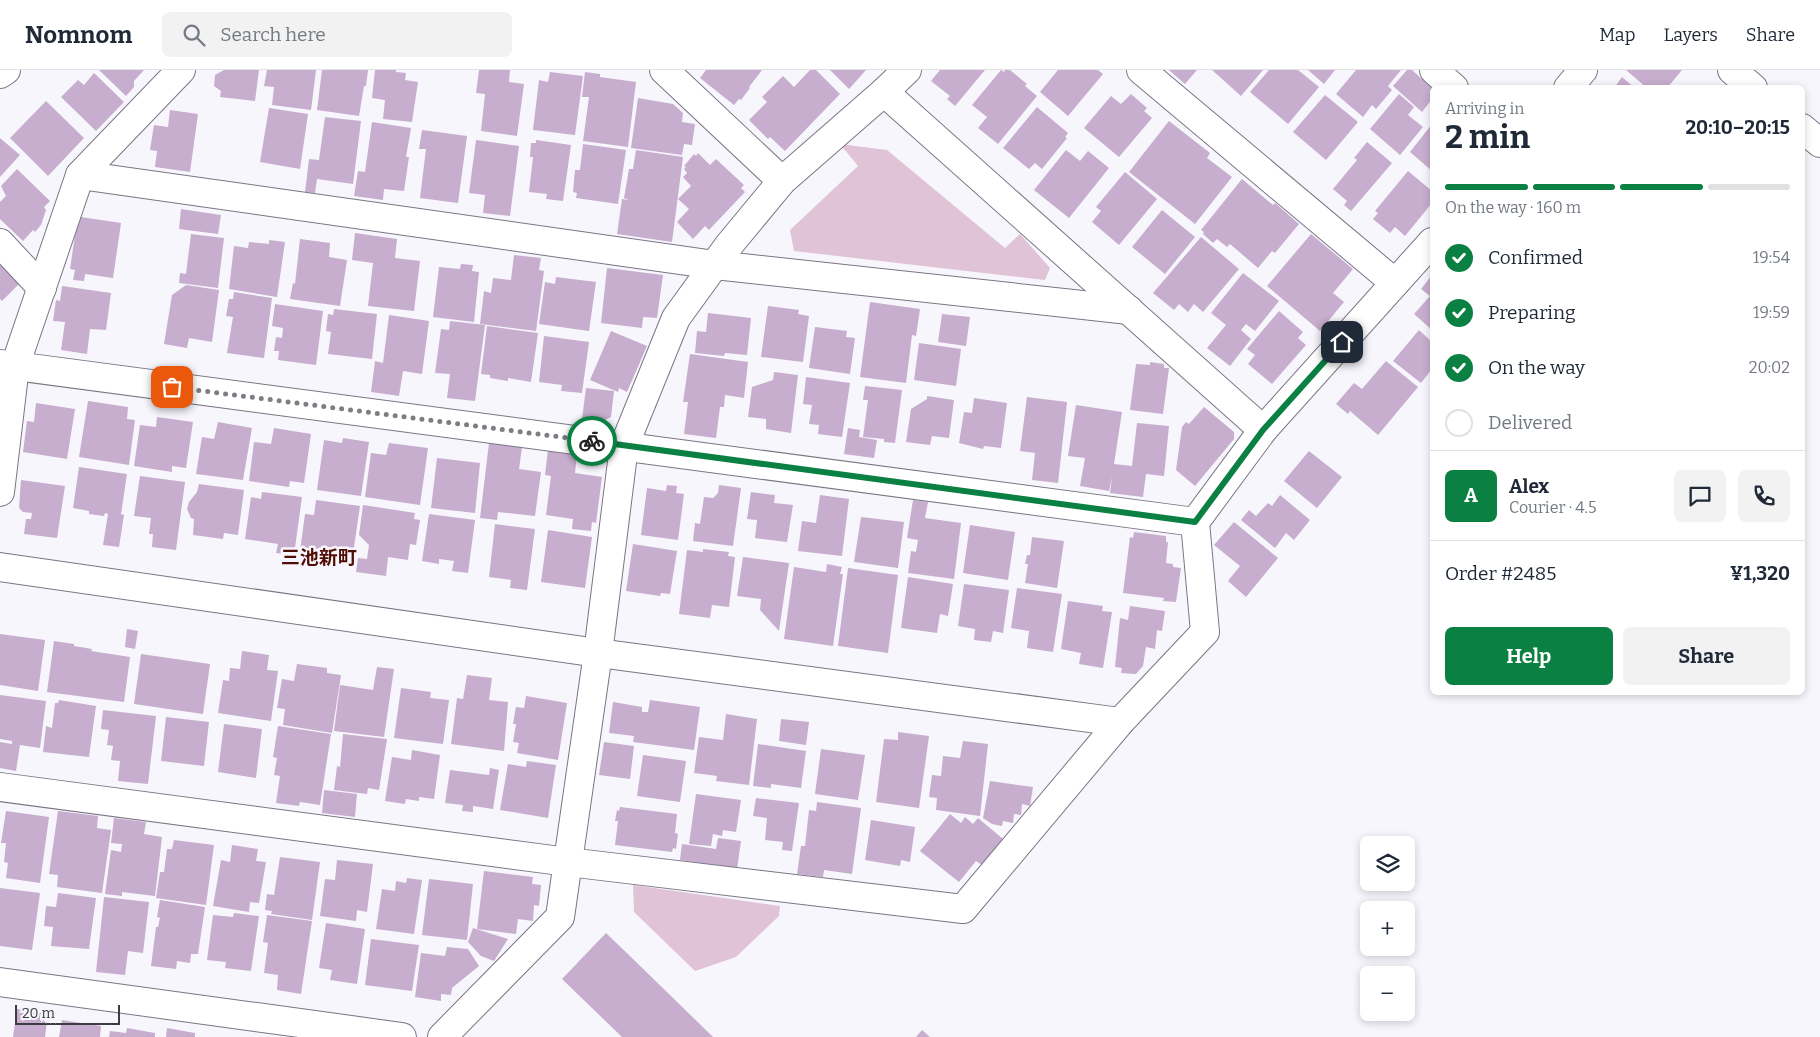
<!DOCTYPE html>
<meta charset="utf-8">
<style>
:root{--surface:#fff;--page:#f2f2f3;--text:#1f2937;--muted:#747a83;--line:#e0e1e3;--accent:#0b8043}
body{margin:0;font-family:Bitter,"Noto Sans JP",serif;background:var(--page);color:var(--text);height:100vh;display:flex;flex-direction:column;font-size:19px;white-space:nowrap}
*{box-sizing:border-box;margin:0}
p{font-size:16px;color:var(--muted)}
.icon{flex:none;width:28px;height:28px;fill:none;stroke:currentColor;stroke-width:2;stroke-linecap:round;stroke-linejoin:round}
.map{position:relative;flex:1;overflow:hidden}
.panel{position:absolute;left:1430px;top:15px;width:375px;height:610px;display:flex;flex-direction:column;background:var(--surface);border-radius:8px;box-shadow:0 2px 8px #0003}
.panel>*{flex:none}
.buttons{position:absolute;left:1360px;top:766px;display:grid;gap:10px}
.buttons a{display:grid;place-items:center;width:55px;height:55px;border-radius:8px;background:var(--surface);box-shadow:0 2px 8px #0003;font-size:25px}
.scale{position:absolute;left:15px;bottom:12px;width:105px;box-sizing:border-box;padding-left:5px;border:2px solid #3e3c43;border-top:0;font-size:14px;line-height:18px;white-space:nowrap;color:#3e3c43;-webkit-text-stroke:4px #f8f6fd;paint-order:stroke}
.pin{position:absolute;display:grid;place-items:center;width:42px;height:42px;color:#fff;margin:-21px;border-radius:10px;box-shadow:0 2px 8px #0006}
.courier{position:absolute;display:grid;place-items:center;width:50px;height:50px;margin:-25px;border:4px solid #0b8043;border-radius:50%;background:#fff;color:#222;box-shadow:0 1px 6px #0007}
.overview em{font-style:normal;font-weight:700}
.overview div{display:flex;flex-direction:column-reverse}
.overview{display:flex;align-items:center;justify-content:space-between;height:85px;padding:0 15px}
h1{font-size:32px;font-weight:700;line-height:38px}
.bar{display:grid;grid-template-columns:repeat(4,1fr);gap:8px 5px;align-content:center;height:60px;padding:0 15px}
.bar i{height:6px;border-radius:4px;background:var(--line)}
.bar .current{background:var(--accent)}
.bar p{grid-column:span 4}
.line{display:flex;align-items:center;gap:12px;padding:0 15px;border-top:1px solid var(--line)}
.line div{flex:1}
.round{display:grid;place-items:center;flex:none;width:52px;height:52px;border-radius:8px;background:var(--page)}
ol{padding:0 15px;list-style:none}
li{display:flex;align-items:center;gap:15px;height:55px}
li p{margin-inline-start:auto}
li .icon{padding:5px;border-radius:50%;background:var(--accent);color:#fff;stroke-width:4}
li:last-child{color:var(--muted)}
li i{width:28px;height:28px;border:2px solid var(--line);border-radius:50%}
.button{display:flex;gap:10px;margin-top:auto;padding:10px 15px}
.button a{flex:1;height:58px;border-radius:8px;background:var(--accent);color:#fff;font-size:20px;font-weight:700;line-height:58px;text-align:center}
.button a+a{background:var(--page);color:var(--text)}
header{display:flex;align-items:center;gap:30px;box-sizing:border-box;height:70px;padding:0 25px;background:var(--surface);border-bottom:1px solid var(--line)}
header strong{font-size:24px}
nav{display:flex;gap:28px;margin-inline-start:auto;font-size:18px}
.search{width:350px;height:45px;background:var(--page);display:flex;align-items:center;gap:12px;box-sizing:border-box;padding:0 18px;border-radius:8px;color:var(--muted);font-size:19px}
.map>svg:first-child{display:block}
.green{fill:#e1c3d8}
.building{fill:#c7adce}
.lines{fill:none;stroke-linecap:round;stroke-linejoin:round}
.minor-casing{stroke:#7a7584;stroke-width:30}
.minor{stroke:#fff;stroke-width:28}
.done{stroke:#7f7d84;stroke-width:5;stroke-dasharray:0 9}
.route{stroke:#0b8043;stroke-width:6}
.labels{text-anchor:middle;stroke-width:5;stroke-linejoin:round;paint-order:stroke}
.quarter-label{font-size:19px;font-weight:bold;fill:#500d04;stroke:#f8f6fd}
</style>
<header>
<strong>Nomnom</strong>
<div class="search"><svg class="icon" aria-label="search" viewBox="0 0 24 24"><circle cx="10" cy="10" r="6"/><path d="M15 15l6 6"/></svg>Search here</div>
<nav><a>Map</a><a>Layers</a><a>Share</a></nav>
</header>
<div class="map">
<svg width="1820" height="967" viewBox="0 0 1820 967">
<rect width="100%" height="100%" fill="#f8f6fd"/>
<g class="green">
<polygon points="840,74 887,80 1005,178 1020,164 1050,198 1045,210 794,181 790,160 858,96"/>
<polygon points="633,815 780,836 779,846 736,887 695,901 634,842"/>
</g>
<g class="building">
<polygon points="99,0 144,0 134,11 134,17 126,26"/>
<polygon points="224,0 259,0 255,31 220,27 221,21 214,16 215,5"/>
<polygon points="267,0 316,0 311,40 272,35 274,17 264,16"/>
<polygon points="322,0 368,0 366,16 364,16 359,46 317,40"/>
<polygon points="375,0 396,0 396,2 406,3 405,10 418,12 412,52 383,49 385,30 372,28"/>
<polygon points="479,0 510,0 509,12 524,14 517,66 481,61 485,24 476,23"/>
<polygon points="706,0 762,0 749,17 750,18 741,30 739,29 734,35 700,8"/>
<polygon points="810,0 816,0 840,24 785,81 770,67 768,69 749,50 767,32 762,27 783,6 794,17"/>
<polygon points="830,0 866,0 849,19"/>
<polygon points="940,0 985,0 955,36 947,29 950,26 931,11"/>
<polygon points="1001,0 1004,2 1005,0 1010,0 1027,14 1025,16 1037,26 998,74 978,58 987,47 972,35"/>
<polygon points="1058,0 1098,0 1103,4 1068,46 1040,22"/>
<polygon points="1169,0 1197,0 1185,14"/>
<polygon points="1212,0 1263,0 1241,26"/>
<polygon points="1269,0 1298,0 1319,17 1288,54 1250,22"/>
<polygon points="1308,0 1335,0 1324,14"/>
<polygon points="1356,0 1401,0 1388,16 1392,20 1376,39 1372,35 1363,47 1336,24"/>
<polygon points="1407,0 1412,0 1432,18 1432,29 1422,42 1393,16"/>
<polygon points="1626,0 1682,0 1667,18 1647,18"/>
<polygon points="550,2 583,6 575,65 533,60 539,10 548,12"/>
<polygon points="585,2 600,4 600,7 636,12 628,77 583,71 589,27 582,27"/>
<polygon points="94,3 124,32 96,61 61,27 78,10 84,15"/>
<polygon points="1622,7 1635,18 1614,18"/>
<polygon points="1131,24 1147,38 1144,41 1152,48 1119,87 1084,58 1111,26 1121,34"/>
<polygon points="1399,24 1414,37 1408,45 1423,57 1400,85 1370,59"/>
<polygon points="1325,25 1358,52 1326,90 1293,62"/>
<polygon points="638,28 673,34 683,43 682,52 695,54 692,75 684,74 682,85 631,78"/>
<polygon points="46,31 84,68 48,106 10,68"/>
<polygon points="1037,37 1068,63 1065,67 1067,68 1042,99 1035,93 1029,99 1003,78"/>
<polygon points="269,38 308,44 300,99 260,92"/>
<polygon points="170,40 198,44 190,102 155,97 157,81 150,80 154,55 168,57"/>
<polygon points="325,47 361,51 353,114 317,109 315,123 305,122 309,89 319,90"/>
<polygon points="1169,51 1210,83 1207,88 1232,107 1195,154 1129,102"/>
<polygon points="372,52 411,58 406,87 409,87 404,121 384,119 383,130 354,126 358,101 365,102"/>
<polygon points="1432,54 1432,101 1410,82"/>
<polygon points="422,60 467,66 458,133 420,128 426,79 419,79"/>
<polygon points="0,68 20,85 0,107"/>
<polygon points="476,70 519,76 510,146 483,143 485,125 469,123"/>
<polygon points="536,70 571,75 563,131 546,129 547,124 529,122 533,87 530,87 531,73 536,73"/>
<polygon points="1367,72 1392,93 1351,141 1344,135 1347,131 1333,119 1357,90 1354,88"/>
<polygon points="583,74 626,80 618,134 576,128 577,123 573,122 575,100 580,100"/>
<polygon points="636,80 683,87 672,172 617,164 622,129 629,130 624,128 629,99 633,99"/>
<polygon points="1066,80 1080,91 1088,81 1109,98 1069,148 1034,120"/>
<polygon points="698,83 710,95 716,89 744,115 741,118 745,122 709,160 705,156 693,169 677,152 689,139 678,129 691,116 683,107 687,103 684,99 686,97 684,96 694,84 696,86"/>
<polygon points="17,99 50,131 44,137 46,140 41,155 35,162 33,160 23,171 0,149 0,132 6,126 1,116"/>
<polygon points="1408,101 1432,121 1432,133 1405,166 1395,157 1390,163 1373,149 1378,143 1375,141"/>
<polygon points="1125,102 1157,129 1119,175 1092,152 1101,141 1096,137"/>
<polygon points="1242,109 1273,135 1275,133 1299,154 1275,183 1272,181 1258,198 1230,174 1227,177 1217,169 1213,173 1203,164 1204,162 1201,160"/>
<polygon points="181,139 221,145 218,164 179,159"/>
<polygon points="1162,140 1195,167 1165,204 1132,177"/>
<polygon points="81,147 121,153 113,208 85,204 84,211 73,210 75,200 70,199 75,165"/>
<polygon points="355,163 397,169 395,188 420,191 414,241 368,236 373,193 352,190"/>
<polygon points="191,164 224,168 218,218 179,213 180,203 186,204"/>
<polygon points="1311,164 1353,199 1333,223 1344,232 1320,261 1267,216"/>
<polygon points="1201,167 1239,199 1203,242 1194,234 1188,242 1179,234 1174,240 1153,223"/>
<polygon points="300,169 330,173 329,187 347,190 340,236 290,229 293,213 295,214"/>
<polygon points="269,170 285,172 277,227 229,219 234,176 248,178 249,172 269,174"/>
<polygon points="514,185 541,188 539,200 544,201 536,261 480,254 484,221 491,223 493,208 511,210"/>
<polygon points="0,188 23,210 2,231 0,229"/>
<polygon points="461,194 473,195 472,201 479,202 474,252 433,247 439,197 460,199"/>
<polygon points="607,198 663,205 657,248 643,247 642,258 601,253"/>
<polygon points="1243,203 1279,231 1255,261 1246,254 1241,260 1251,269 1230,296 1207,278 1226,255 1211,243"/>
<polygon points="1432,205 1432,260 1414,244 1430,226 1421,219"/>
<polygon points="556,207 596,212 589,261 539,254 545,212 555,214"/>
<polygon points="186,215 219,220 212,272 189,268 187,278 164,274 172,225"/>
<polygon points="62,216 111,223 106,260 90,259 87,284 61,280 65,252 53,251 56,230 60,231"/>
<polygon points="234,222 272,228 264,288 227,283 233,247 226,246 229,229 233,229"/>
<polygon points="870,232 920,239 916,266 912,265 906,313 860,307"/>
<polygon points="275,234 323,241 316,295 278,290 279,281 274,281 276,267 282,268 283,258 272,256"/>
<polygon points="768,236 799,240 798,244 809,246 803,292 761,287"/>
<polygon points="334,239 377,244 372,289 328,284 331,262 326,261 328,244 333,245"/>
<polygon points="1279,241 1303,262 1298,268 1306,275 1272,314 1248,294 1255,285 1247,279"/>
<polygon points="708,243 751,248 747,285 725,283 724,286 695,283 697,261 706,262"/>
<polygon points="942,244 970,247 966,276 938,272"/>
<polygon points="389,245 429,251 422,304 403,301 399,326 371,322 375,291 383,293"/>
<polygon points="450,251 485,255 475,331 447,328 450,304 435,303 441,259 449,260"/>
<polygon points="487,256 538,263 531,312 508,308 508,311 490,308 490,305 481,304"/>
<polygon points="815,257 847,261 846,267 855,268 850,304 809,298"/>
<polygon points="1419,260 1432,272 1432,299 1421,313 1393,291"/>
<polygon points="611,261 647,276 627,322 619,318 618,322 590,310"/>
<polygon points="544,266 589,272 582,323 561,321 562,315 539,312"/>
<polygon points="919,273 961,279 956,316 914,310"/>
<polygon points="690,284 748,292 744,328 725,325 724,337 720,337 716,368 684,364 688,332 683,332"/>
<polygon points="1386,291 1418,317 1378,365 1350,341 1348,344 1336,334 1354,313 1362,319"/>
<polygon points="1150,292 1164,294 1164,298 1169,298 1163,344 1130,340 1136,294 1150,295"/>
<polygon points="774,302 798,305 791,363 766,359 766,349 748,347 752,317 773,310"/>
<polygon points="806,307 850,313 842,367 818,364 819,355 809,354 812,335 803,334"/>
<polygon points="865,316 902,320 895,373 884,372 884,369 863,367 868,330 863,330"/>
<polygon points="586,318 614,321 611,347 601,352 582,349"/>
<polygon points="927,326 954,330 949,368 932,366 930,375 906,372 911,339 927,329"/>
<polygon points="1027,327 1067,332 1058,413 1032,410 1035,383 1020,381"/>
<polygon points="974,328 1007,333 1001,378 984,376 983,379 959,373 964,342 972,343"/>
<polygon points="88,331 128,337 127,349 135,350 129,395 79,387"/>
<polygon points="36,333 75,339 67,389 23,382 27,351 34,352"/>
<polygon points="1076,335 1122,342 1114,394 1132,396 1137,353 1169,356 1164,406 1146,404 1143,427 1110,423 1112,407 1109,421 1080,416 1085,388 1068,386"/>
<polygon points="1204,337 1234,362 1234,369 1195,416 1176,400 1182,357 1186,352 1189,354"/>
<polygon points="157,347 193,352 186,398 172,396 172,402 134,396 140,355 156,357"/>
<polygon points="218,352 252,358 243,410 196,404 202,367 214,369"/>
<polygon points="274,358 311,364 304,413 290,411 289,417 249,411 254,372 271,374"/>
<polygon points="848,358 860,360 859,367 877,370 874,388 844,384"/>
<polygon points="343,368 369,372 361,426 317,420 324,370 342,373"/>
<polygon points="389,373 428,378 420,435 365,427 371,383 386,385"/>
<polygon points="489,373 522,377 519,399 541,402 535,446 498,442 497,450 480,448"/>
<polygon points="548,380 577,384 575,403 602,407 596,453 592,452 591,461 572,459 573,449 546,445 551,406 545,405"/>
<polygon points="1309,381 1342,407 1317,438 1284,411"/>
<polygon points="437,388 480,393 475,443 431,438"/>
<polygon points="79,397 127,404 121,444 124,445 119,477 103,475 108,444 105,443 104,446 89,444 89,441 73,438"/>
<polygon points="140,406 185,412 176,480 152,477 153,464 149,464 151,448 134,446"/>
<polygon points="21,410 65,416 57,468 24,464 26,449 31,449 32,443 23,442 19,438"/>
<polygon points="199,414 244,420 238,465 224,463 223,469 193,465 194,449 191,448 187,439 189,432 197,422"/>
<polygon points="667,415 677,416 676,423 684,424 678,470 641,465 647,418 666,421"/>
<polygon points="719,415 741,418 733,476 693,471 695,453 700,454 704,427 713,428 718,423"/>
<polygon points="262,422 302,427 294,485 276,483 278,474 245,469 251,427 261,429"/>
<polygon points="751,422 775,425 774,433 793,435 787,472 755,468 757,450 747,449"/>
<polygon points="820,425 849,429 842,486 798,481 802,451 816,453"/>
<polygon points="1280,425 1310,450 1294,470 1286,463 1275,478 1241,450 1249,440 1256,446 1268,433 1272,436"/>
<polygon points="316,430 360,436 353,484 312,479 312,483 300,481 305,444 314,445"/>
<polygon points="913,430 928,432 925,448 961,453 954,509 908,503 911,481 916,482 918,470 907,468"/>
<polygon points="363,435 415,443 414,449 420,450 416,475 410,474 408,490 388,487 386,506 356,502 358,488 367,489 369,475 359,465"/>
<polygon points="429,444 475,450 468,503 452,501 454,491 439,489 439,494 422,491"/>
<polygon points="861,447 904,452 898,498 854,492"/>
<polygon points="1234,452 1278,488 1246,527 1228,511 1240,496 1214,475"/>
<polygon points="495,454 535,459 527,520 510,518 511,510 489,507"/>
<polygon points="970,455 1015,462 1008,510 963,503"/>
<polygon points="548,460 592,467 585,518 541,512"/>
<polygon points="1134,462 1166,466 1166,472 1168,472 1166,493 1173,494 1173,497 1181,498 1176,532 1163,531 1164,528 1123,523 1130,467 1133,468"/>
<polygon points="1032,467 1064,471 1057,518 1025,513 1028,494 1025,494 1027,485 1030,485"/>
<polygon points="633,474 677,481 670,524 661,523 660,526 626,521"/>
<polygon points="703,479 729,482 728,486 735,487 729,537 712,535 710,548 679,544 687,480 703,482"/>
<polygon points="743,487 789,493 779,561 760,540 761,529 737,526"/>
<polygon points="827,494 842,497 840,504 843,504 833,576 784,569 794,497 826,502"/>
<polygon points="848,498 898,505 888,583 838,576"/>
<polygon points="908,507 953,514 948,546 940,544 937,563 901,558"/>
<polygon points="964,514 1009,520 1003,563 993,561 991,572 974,570 975,559 958,556"/>
<polygon points="1017,518 1062,524 1053,582 1027,578 1029,561 1011,558"/>
<polygon points="1068,531 1103,536 1102,541 1112,542 1103,598 1079,594 1081,583 1061,579"/>
<polygon points="1130,536 1165,541 1162,561 1157,560 1155,579 1146,577 1143,596 1136,604 1121,603 1122,598 1115,597 1120,548 1128,550"/>
<polygon points="127,559 138,561 135,579 125,577"/>
<polygon points="0,564 45,570 38,621 0,615"/>
<polygon points="54,571 74,574 74,576 92,579 91,581 130,587 124,632 47,622"/>
<polygon points="242,581 269,585 267,600 278,601 271,651 218,643 223,610 229,611 230,598 240,599"/>
<polygon points="141,584 210,594 203,644 134,634"/>
<polygon points="297,594 327,598 327,603 341,605 332,663 283,655 285,639 277,638 282,609 294,611"/>
<polygon points="377,597 394,599 384,667 334,661 340,615 373,620"/>
<polygon points="467,605 492,608 489,630 508,632 504,681 451,674 457,628 463,629"/>
<polygon points="401,618 431,622 430,628 449,630 443,674 394,668"/>
<polygon points="0,625 46,631 40,678 20,675 16,701 0,698 0,672 12,674 12,671 0,669"/>
<polygon points="526,626 567,633 558,690 517,683 519,673 513,672 516,654 513,654 515,642 516,637 524,638"/>
<polygon points="59,630 96,636 89,687 43,682 46,656 52,658 55,633 58,633"/>
<polygon points="650,630 700,637 694,680 633,672 634,666 609,663 613,632 642,637 642,642 648,642"/>
<polygon points="103,640 156,646 148,714 118,711 120,691 111,690 113,676 107,675 109,660 101,659"/>
<polygon points="726,644 757,649 749,715 716,711 717,706 694,703 699,667 723,670"/>
<polygon points="166,647 209,652 204,696 161,691"/>
<polygon points="781,649 809,652 806,675 779,671"/>
<polygon points="224,654 262,659 256,708 218,702"/>
<polygon points="278,656 331,664 320,735 300,732 299,736 276,733 280,706 274,705 277,688 273,687"/>
<polygon points="898,662 929,666 919,738 876,732 884,669 898,670"/>
<polygon points="343,664 387,669 379,720 368,718 367,724 334,720 337,696 340,697"/>
<polygon points="963,671 988,674 980,746 936,740 937,728 929,727 932,705 941,706 943,686 960,688"/>
<polygon points="604,672 634,676 630,709 599,705"/>
<polygon points="758,674 806,681 801,718 771,714 771,718 753,716"/>
<polygon points="821,679 865,685 858,730 815,724"/>
<polygon points="412,680 440,685 434,729 419,727 419,731 406,729 405,734 385,731 392,687 411,690"/>
<polygon points="643,685 686,691 680,732 637,726"/>
<polygon points="527,691 556,695 548,748 500,740 508,694 526,697"/>
<polygon points="490,698 499,700 493,739 473,736 473,742 462,741 463,735 445,733 450,700 489,705"/>
<polygon points="990,711 1033,717 1030,736 1022,734 1021,745 1014,744 1013,753 1003,751 1002,756 992,754 983,748"/>
<polygon points="324,720 357,724 355,747 322,743"/>
<polygon points="696,724 741,730 736,762 723,760 722,766 713,764 711,776 689,774"/>
<polygon points="756,728 799,733 792,781 782,780 783,772 765,770 767,748 753,746"/>
<polygon points="817,732 861,738 852,804 824,800 823,807 797,804 801,776 805,776 809,740 816,741"/>
<polygon points="620,737 677,744 675,763 678,764 676,779 673,778 672,782 615,775 618,751 615,751 617,740 619,741"/>
<polygon points="6,741 49,747 40,813 6,808 8,793 4,792 6,773 1,773"/>
<polygon points="58,741 98,746 97,758 111,760 102,823 57,817 58,805 49,804"/>
<polygon points="950,744 961,753 965,747 973,754 978,748 1003,769 982,795 976,791 959,812 920,781"/>
<polygon points="114,748 146,752 144,764 162,767 155,826 122,822 122,826 105,824 111,780 121,782 122,774 111,773"/>
<polygon points="871,750 915,757 910,792 901,790 900,796 865,790"/>
<polygon points="718,768 741,771 737,799 680,790 682,774 716,779"/>
<polygon points="174,770 214,775 206,835 156,828 160,802 164,802 167,779 172,779"/>
<polygon points="232,775 258,779 256,791 266,792 259,833 250,832 249,842 213,836 221,790 230,792"/>
<polygon points="280,787 320,792 312,850 271,844 272,841 265,840 267,824 274,825"/>
<polygon points="337,790 373,794 367,842 357,840 356,851 320,846 325,809 335,810"/>
<polygon points="484,801 533,807 532,814 541,815 539,836 534,835 533,851 518,849 516,864 477,859"/>
<polygon points="407,808 422,810 414,864 376,859 382,819 395,821 396,811 406,813"/>
<polygon points="429,809 473,814 467,870 422,865"/>
<polygon points="0,818 40,823 32,880 0,876"/>
<polygon points="58,823 96,828 89,879 51,876 53,857 44,856 46,836 56,837"/>
<polygon points="104,827 149,832 143,883 128,881 125,905 96,902"/>
<polygon points="160,830 205,837 198,884 191,884 190,893 177,891 176,899 151,896 156,857 158,857 160,848 157,847"/>
<polygon points="234,843 259,846 251,901 225,898 226,892 207,890 213,845 233,847"/>
<polygon points="267,845 312,851 301,924 277,920 278,905 264,903 268,873 263,872"/>
<polygon points="326,853 365,859 357,914 330,910 332,900 319,898"/>
<polygon points="473,858 508,869 494,891 481,886 468,872"/>
<polygon points="606,863 632,888 713,967 622,967 562,909"/>
<polygon points="371,869 419,875 412,921 365,915"/>
<polygon points="447,877 468,879 479,896 452,918 451,925 441,924 441,931 415,927 421,883 445,886"/>
<polygon points="17,939 48,944 45,967 13,967"/>
<polygon points="62,950 101,956 100,967 59,967"/>
<polygon points="127,958 155,963 155,967 109,967 110,961 126,963"/>
<polygon points="167,958 195,963 195,967 166,967"/>
<polygon points="922,960 930,967 916,967"/>
</g>
<g class="lines">
<defs>
<g id="minor">
<polyline points="664,0 782,111"/>
<polyline points="1141,0 1395,213"/>
<polyline points="1434,0 1454,18"/>
<polyline points="1732,0 1753,18"/>
<polyline points="0,4 6,0"/>
<polyline points="1568,18 1583,0"/>
<polyline points="884,22 1263,360"/>
<polyline points="1802,58 1820,73"/>
<polyline points="80,105 715,195 1129,240"/>
<polyline points="0,173 42,218"/>
<polyline points="0,294 1195,452"/>
<polyline points="0,422 15,296 80,105 181,0"/>
<polyline points="0,497 598,583 1120,652"/>
<polyline points="0,717 568,792 963,839 1120,652 1205,562 1195,452 1263,360 1432,172"/>
<polyline points="0,912 402,967"/>
<polyline points="442,967 560,847 598,583 624,376 676,248 729,175 782,111 884,22 907,0"/>
</g>
</defs>
<use href="#minor" class="minor-casing"/>
<use href="#minor" class="minor"/>
</g>
<g class="lines">
<polyline class="done" points="172,317 592,371"/>
<polyline class="route" points="592,371 1195,452 1263,360 1342,272"/>
</g>
<g class="labels">
<g class="quarter-label">
<text x="319" y="494">三池新町</text>
</g>
</g>
</svg>
<div class="buttons">
<a><svg class="icon" aria-label="layers" viewBox="0 0 24 24"><path d="M12 4l9 5-9 5-9-5zM3 14l9 5 9-5"/></svg></a>
<a>+</a>
<a>−</a>
</div>
<div class="scale">20 m</div>
<div class="pin" style="left:172px;top:317px;background:#ea580c"><svg class="icon" aria-label="bag" viewBox="0 0 24 24"><path d="M5 8h14l-1 12H6zM9 8a3 3 0 0 1 6 0"/></svg></div>
<div class="pin" style="left:1342px;top:272px;background:#1f2937"><svg class="icon" aria-label="home" viewBox="0 0 24 24"><path d="M3 11l9-7 9 7M6 9v11h12V9"/></svg></div>
<div class="courier" style="left:592px;top:371px"><svg class="icon" aria-label="bike" viewBox="0 0 24 24"><circle cx="6" cy="16" r="4"/><circle cx="18" cy="16" r="4"/><path d="M6 16l4-8h5l3 8M10 8l3 8H6M13 5h3"/></svg></div>
<section class="panel">
<div class="overview"><div><h1>2 min</h1><p>Arriving in</p></div><em>20:10–20:15</em></div>
<div class="bar"><i class="current"></i><i class="current"></i><i class="current"></i><i></i><p>On the way · 160 m</p></div>
<ol>
<li><svg class="icon" aria-label="check" viewBox="0 0 24 24"><path d="M5 12l5 5 9-10"/></svg>Confirmed<p>19:54</p></li>
<li><svg class="icon" aria-label="check" viewBox="0 0 24 24"><path d="M5 12l5 5 9-10"/></svg>Preparing<p>19:59</p></li>
<li><svg class="icon" aria-label="check" viewBox="0 0 24 24"><path d="M5 12l5 5 9-10"/></svg>On the way<p>20:02</p></li>
<li><i></i>Delivered</li>
</ol>
<div class="line" style="height:90px"><b class="round" style="background:var(--accent);color:#fff">A</b><div><b>Alex</b><p>Courier · 4.5</p></div><a class="round"><svg class="icon" aria-label="chat" viewBox="0 0 24 24"><path d="M4 5h16v11H9l-5 4z"/></svg></a><a class="round"><svg class="icon" aria-label="phone" viewBox="0 0 24 24"><path d="M5 4h4l2 5-3 2q2 4 5 5l2-3 5 2v4C11 20 4 13 5 4z"/></svg></a></div>
<div class="line" style="height:65px"><div>Order #2485</div><b>¥1,320</b></div>
<div class="button"><a>Help</a><a>Share</a></div>
</section>
</div>
